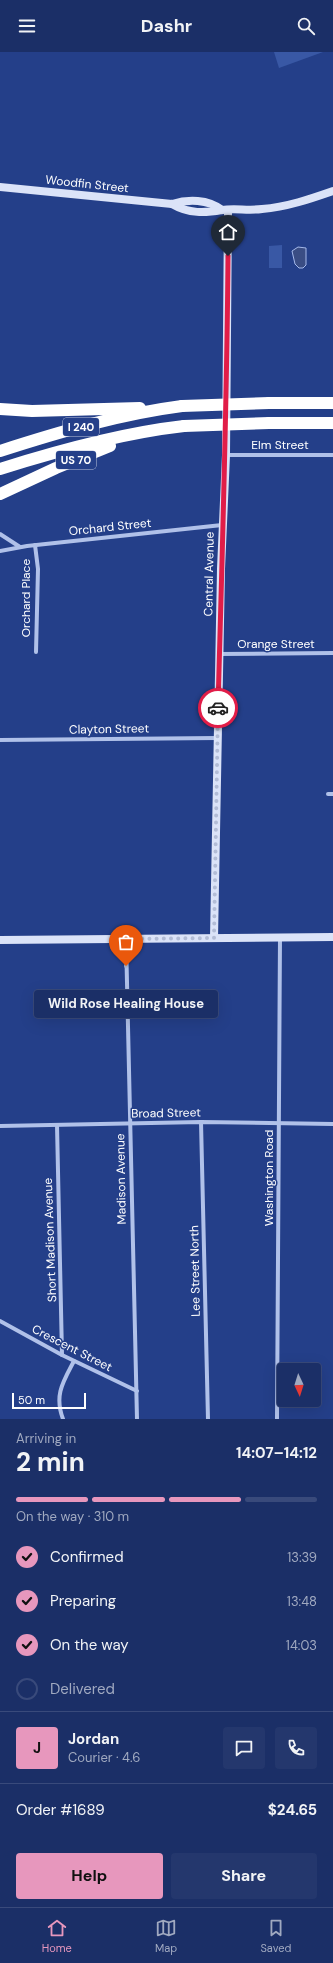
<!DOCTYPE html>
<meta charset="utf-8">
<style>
:root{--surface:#1b2f67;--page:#24376d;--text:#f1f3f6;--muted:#a0a9c0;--line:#394a7b;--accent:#e797bd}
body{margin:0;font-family:"DM Sans",sans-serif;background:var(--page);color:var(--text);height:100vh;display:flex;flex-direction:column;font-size:15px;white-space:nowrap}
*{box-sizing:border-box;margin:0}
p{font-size:13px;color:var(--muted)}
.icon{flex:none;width:22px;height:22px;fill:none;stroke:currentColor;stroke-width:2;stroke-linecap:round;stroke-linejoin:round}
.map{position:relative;height:1367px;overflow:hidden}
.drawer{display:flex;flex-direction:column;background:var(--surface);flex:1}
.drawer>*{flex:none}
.needle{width:26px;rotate:176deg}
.buttons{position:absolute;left:277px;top:1311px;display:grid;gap:8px}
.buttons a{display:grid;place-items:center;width:44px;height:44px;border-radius:4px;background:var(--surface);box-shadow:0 4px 16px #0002,0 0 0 1px var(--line);font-size:20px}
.scale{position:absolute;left:12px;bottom:10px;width:74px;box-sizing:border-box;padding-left:4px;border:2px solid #fff;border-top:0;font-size:11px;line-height:14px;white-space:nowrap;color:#fff;-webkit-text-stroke:3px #243f89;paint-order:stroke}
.pin{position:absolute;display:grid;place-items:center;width:34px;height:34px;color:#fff;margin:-41px -17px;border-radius:50% 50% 50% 0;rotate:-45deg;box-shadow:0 0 4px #0007}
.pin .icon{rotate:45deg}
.courier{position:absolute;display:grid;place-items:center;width:40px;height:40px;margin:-20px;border:3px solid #e11d48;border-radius:50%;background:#fff;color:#222;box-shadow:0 1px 5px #0007}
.bubble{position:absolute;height:28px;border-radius:4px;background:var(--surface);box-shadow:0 4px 16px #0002,0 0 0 1px var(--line);font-size:13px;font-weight:700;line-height:28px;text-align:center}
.headline em{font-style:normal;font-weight:700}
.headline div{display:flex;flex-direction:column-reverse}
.headline{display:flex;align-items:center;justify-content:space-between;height:68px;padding:0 16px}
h1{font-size:26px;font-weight:700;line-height:30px}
.bar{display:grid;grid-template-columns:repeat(4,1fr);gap:6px 4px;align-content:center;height:48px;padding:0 16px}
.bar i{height:5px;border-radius:3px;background:var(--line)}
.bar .on{background:var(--accent)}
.bar p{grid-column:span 4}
.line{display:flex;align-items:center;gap:10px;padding:0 16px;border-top:1px solid var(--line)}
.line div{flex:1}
.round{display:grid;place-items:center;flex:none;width:42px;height:42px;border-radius:4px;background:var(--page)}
ol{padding:0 16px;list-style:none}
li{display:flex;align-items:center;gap:12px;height:44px}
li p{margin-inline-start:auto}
li .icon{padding:4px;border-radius:50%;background:var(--accent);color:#111;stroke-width:4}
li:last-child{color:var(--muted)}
li i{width:22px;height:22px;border:2px solid var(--line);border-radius:50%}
.action{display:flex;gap:8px;margin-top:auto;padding:8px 16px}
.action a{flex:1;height:46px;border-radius:4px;background:var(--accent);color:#111;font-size:16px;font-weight:700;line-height:46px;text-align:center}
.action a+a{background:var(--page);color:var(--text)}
header{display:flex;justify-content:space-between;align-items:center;height:52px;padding:0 16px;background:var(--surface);font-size:18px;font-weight:700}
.tabs{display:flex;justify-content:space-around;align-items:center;height:56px;border-top:1px solid var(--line);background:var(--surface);font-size:11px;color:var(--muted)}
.tabs a{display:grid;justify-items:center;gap:2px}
.tabs .on{color:var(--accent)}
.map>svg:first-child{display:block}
.green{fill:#3958a5}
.water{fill:#3a4d84;stroke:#a5b9ea}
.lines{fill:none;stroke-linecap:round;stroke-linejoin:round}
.street{stroke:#b0c1e9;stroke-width:4}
.secondary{stroke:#dbe3f8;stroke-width:8}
.highway{stroke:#fff;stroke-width:12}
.highway-bridge{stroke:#fff;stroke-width:12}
.done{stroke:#b2bcd6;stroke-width:4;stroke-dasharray:0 7.2}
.route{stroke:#e11d48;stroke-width:5}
.labels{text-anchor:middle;stroke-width:3;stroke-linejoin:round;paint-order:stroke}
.shield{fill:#243f89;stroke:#bdc5dc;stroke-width:1}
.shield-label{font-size:11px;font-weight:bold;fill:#fff}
.street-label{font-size:12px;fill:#fff;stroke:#243f89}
</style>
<header><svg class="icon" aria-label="menu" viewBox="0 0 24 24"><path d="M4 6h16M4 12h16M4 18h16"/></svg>Dashr<svg class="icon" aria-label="search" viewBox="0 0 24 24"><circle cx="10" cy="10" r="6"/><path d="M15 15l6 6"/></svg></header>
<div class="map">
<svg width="333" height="1367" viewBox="0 0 333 1367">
<rect width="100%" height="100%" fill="#243f89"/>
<g class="green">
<polygon points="274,0 323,0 279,16"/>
<polygon points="282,193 282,216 269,216 269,194"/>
</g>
<polygon class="water" points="298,195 306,196 306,213 303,216 299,216 295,212 292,199"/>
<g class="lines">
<g class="street">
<polyline points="226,403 333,403"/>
<polyline points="0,482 20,495"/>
<polyline points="35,493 38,517 36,600"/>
<polyline points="0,499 27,494 222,473"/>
<polyline points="219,602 333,601"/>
<polyline points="0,688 218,686"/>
<polyline points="328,742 333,742"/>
<polyline points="126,887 137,1367"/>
<polyline points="201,1070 208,1367"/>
<polyline points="57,1073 62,1303"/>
<polyline points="0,1074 201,1070 333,1072"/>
<polyline points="0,1269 62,1303 137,1339"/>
<path d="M 63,1367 C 54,1343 63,1330 74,1309"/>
<polyline points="277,1367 280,885"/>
</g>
<g class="secondary">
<path d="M 0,135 L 172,152 C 188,147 208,147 222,158"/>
<path d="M 172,152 C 189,162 205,161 222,158 C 235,156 249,159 262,157 C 287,155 310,147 333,139"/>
<polyline points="214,886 221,517 226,403 228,158"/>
<polyline points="0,888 333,885"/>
</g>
<g class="highway">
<polyline points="269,351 333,351"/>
<polyline points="0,357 32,359 140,356"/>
<polyline points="269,371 333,371"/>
<path d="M 0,399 C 59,380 120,362 182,354"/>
<path d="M 0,417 C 60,398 122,381 184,374"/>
<polyline points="0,442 56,416 110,394"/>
</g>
<g class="highway-bridge">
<polyline points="182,354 269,351"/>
<polyline points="184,374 269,371"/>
</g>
</g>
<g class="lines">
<polyline class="done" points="126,914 126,887 214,886 218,656"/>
<path class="route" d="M 218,656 C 222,505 227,355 228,204"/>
</g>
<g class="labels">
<g class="shield">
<rect x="63" y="366" width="36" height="18" rx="3"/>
<rect x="56" y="399" width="40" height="18" rx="3"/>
</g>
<g class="shield-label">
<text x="81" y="379">I 240</text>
<text x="76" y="412">US 70</text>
</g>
<g class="street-label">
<text transform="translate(87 132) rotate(6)" y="4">Woodfin Street</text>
<text x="280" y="397">Elm Street</text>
<text transform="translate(110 475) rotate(-6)" y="4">Orchard Street</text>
<text transform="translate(209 522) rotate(-89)" y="4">Central Avenue</text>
<text transform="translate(26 546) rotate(-90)" y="4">Orchard Place</text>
<text x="276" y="596">Orange Street</text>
<text transform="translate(109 677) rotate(-1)" y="4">Clayton Street</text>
<text transform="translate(166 1061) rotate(-1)" y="4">Broad Street</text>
<text transform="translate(269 1126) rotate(-90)" y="4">Washington Road</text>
<text transform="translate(121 1127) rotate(-91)" y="4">Madison Avenue</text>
<text transform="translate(50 1188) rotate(-92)" y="4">Short Madison Avenue</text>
<text transform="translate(195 1219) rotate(-91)" y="4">Lee Street North</text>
<text transform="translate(72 1296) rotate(27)" y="4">Crescent Street</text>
</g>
</g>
</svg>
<div class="buttons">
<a><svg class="needle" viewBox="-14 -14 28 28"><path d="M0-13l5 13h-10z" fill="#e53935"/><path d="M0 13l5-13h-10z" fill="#a0a9c0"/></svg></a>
</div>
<div class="scale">50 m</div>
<div class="pin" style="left:126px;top:914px;background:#ea580c"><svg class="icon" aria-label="bag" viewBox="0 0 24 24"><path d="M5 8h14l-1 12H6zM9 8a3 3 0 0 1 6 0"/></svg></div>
<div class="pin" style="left:228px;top:204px;background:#1f2937"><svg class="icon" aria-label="home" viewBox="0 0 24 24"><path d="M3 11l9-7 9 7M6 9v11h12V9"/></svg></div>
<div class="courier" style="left:218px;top:656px"><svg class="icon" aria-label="car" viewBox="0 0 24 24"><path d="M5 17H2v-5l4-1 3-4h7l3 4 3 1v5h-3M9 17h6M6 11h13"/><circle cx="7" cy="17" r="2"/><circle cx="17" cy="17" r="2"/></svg></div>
<div class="bubble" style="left:34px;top:938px;width:184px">Wild Rose Healing House</div>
</div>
<section class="drawer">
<div class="headline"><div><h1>2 min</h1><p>Arriving in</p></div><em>14:07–14:12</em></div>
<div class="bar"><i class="on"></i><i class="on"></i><i class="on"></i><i></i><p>On the way · 310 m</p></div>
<ol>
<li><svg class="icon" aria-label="check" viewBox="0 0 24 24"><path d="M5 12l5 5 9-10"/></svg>Confirmed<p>13:39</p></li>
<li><svg class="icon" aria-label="check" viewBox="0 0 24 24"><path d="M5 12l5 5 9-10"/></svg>Preparing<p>13:48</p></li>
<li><svg class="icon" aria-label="check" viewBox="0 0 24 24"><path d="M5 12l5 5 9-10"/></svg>On the way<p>14:03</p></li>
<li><i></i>Delivered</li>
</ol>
<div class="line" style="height:72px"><b class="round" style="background:var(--accent);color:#111">J</b><div><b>Jordan</b><p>Courier · 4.6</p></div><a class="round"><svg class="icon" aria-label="chat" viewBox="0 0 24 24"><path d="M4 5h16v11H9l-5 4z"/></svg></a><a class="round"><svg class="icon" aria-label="phone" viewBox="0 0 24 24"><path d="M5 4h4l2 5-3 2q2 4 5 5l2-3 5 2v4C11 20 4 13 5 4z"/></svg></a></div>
<div class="line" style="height:52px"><div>Order #1689</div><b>$24.65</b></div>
<div class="action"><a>Help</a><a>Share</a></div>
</section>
<nav class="tabs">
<a class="on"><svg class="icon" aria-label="home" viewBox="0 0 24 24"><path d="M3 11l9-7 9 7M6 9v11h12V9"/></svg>Home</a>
<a><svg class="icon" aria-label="map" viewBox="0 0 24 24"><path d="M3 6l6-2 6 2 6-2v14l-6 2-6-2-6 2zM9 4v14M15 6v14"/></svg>Map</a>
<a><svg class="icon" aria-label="saved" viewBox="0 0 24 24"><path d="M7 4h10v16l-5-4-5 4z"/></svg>Saved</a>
</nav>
